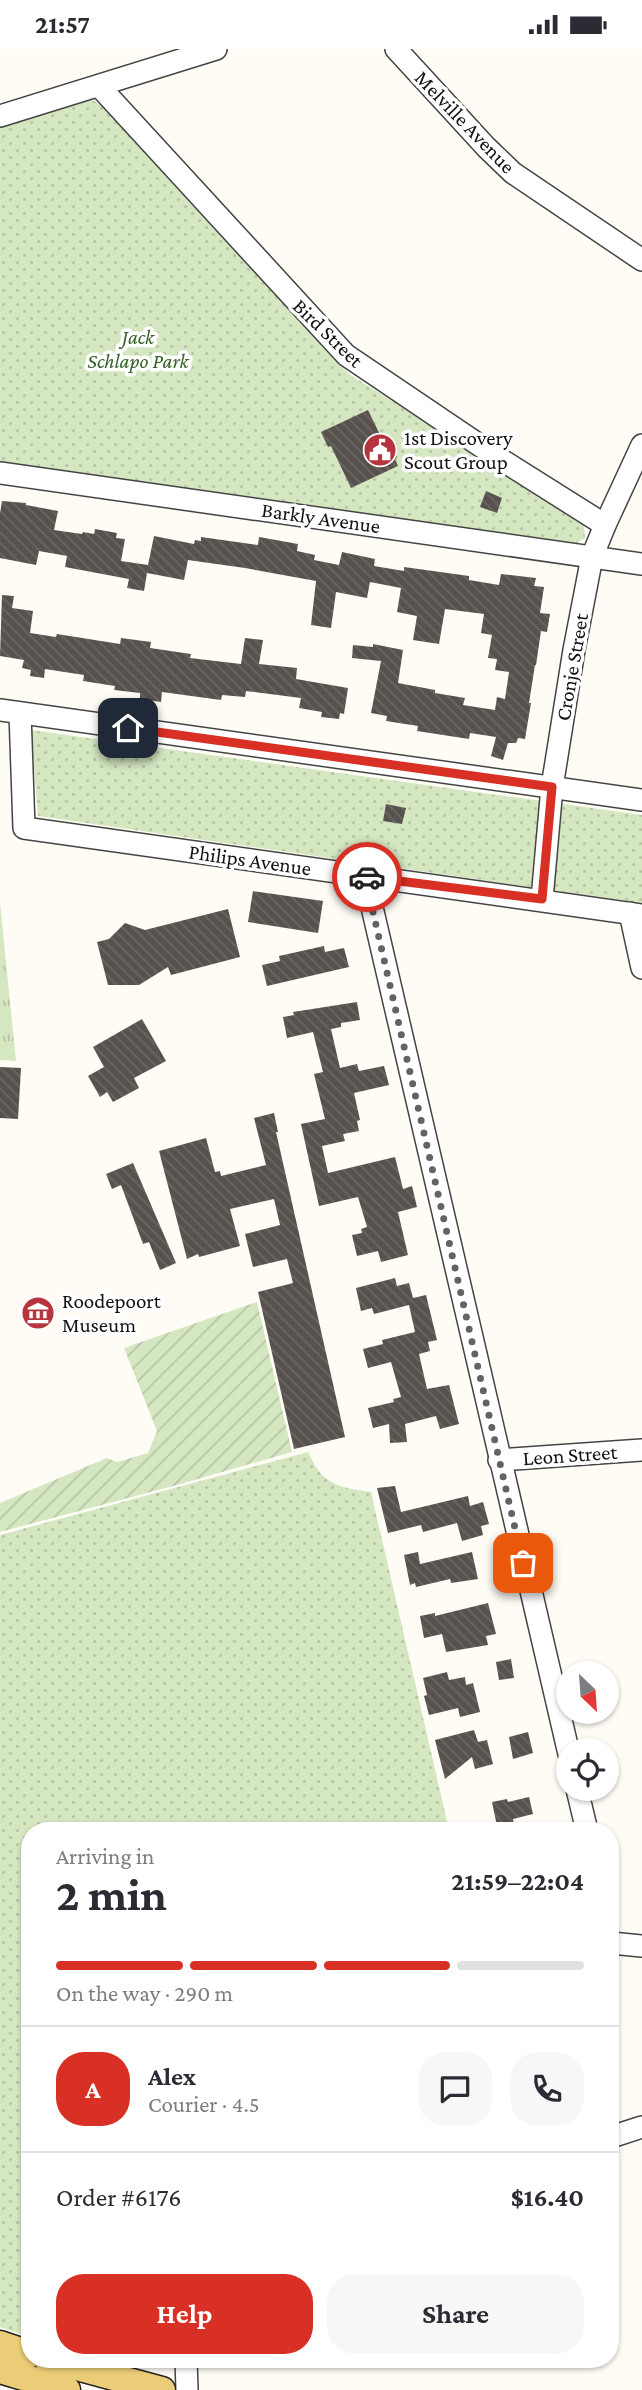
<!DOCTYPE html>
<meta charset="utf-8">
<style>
:root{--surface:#fff;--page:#f7f7f7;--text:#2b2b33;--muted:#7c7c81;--line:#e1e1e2;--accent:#d93025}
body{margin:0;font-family:"Crimson Pro",serif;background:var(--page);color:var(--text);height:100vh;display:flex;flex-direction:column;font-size:26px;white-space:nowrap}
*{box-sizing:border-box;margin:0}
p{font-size:23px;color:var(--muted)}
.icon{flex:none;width:38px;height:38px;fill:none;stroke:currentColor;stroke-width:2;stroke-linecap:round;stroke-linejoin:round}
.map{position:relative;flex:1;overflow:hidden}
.sheet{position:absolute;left:21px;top:1773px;width:598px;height:546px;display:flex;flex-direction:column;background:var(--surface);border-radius:28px;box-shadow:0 2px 5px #0004}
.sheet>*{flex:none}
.needle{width:46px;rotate:155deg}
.fabs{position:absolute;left:556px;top:1612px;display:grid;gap:14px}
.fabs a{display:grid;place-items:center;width:63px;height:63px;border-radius:50%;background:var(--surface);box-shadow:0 2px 5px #0004;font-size:35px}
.pin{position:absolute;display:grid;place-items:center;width:60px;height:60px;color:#fff;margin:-30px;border-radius:14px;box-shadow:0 4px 10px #0006}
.courier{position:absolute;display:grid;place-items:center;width:70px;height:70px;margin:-35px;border:5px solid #d93025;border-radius:50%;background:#fff;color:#222;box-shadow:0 2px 9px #0007}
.summary em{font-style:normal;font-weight:700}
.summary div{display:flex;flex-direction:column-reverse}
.summary{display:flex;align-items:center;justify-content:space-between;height:119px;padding:0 35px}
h1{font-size:46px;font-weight:700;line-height:52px}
.bar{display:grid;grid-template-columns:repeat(4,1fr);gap:10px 7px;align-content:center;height:84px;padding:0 35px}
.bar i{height:9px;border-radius:5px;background:var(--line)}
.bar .selected{background:var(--accent)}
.bar p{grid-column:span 4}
.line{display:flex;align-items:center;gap:18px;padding:0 35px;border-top:2px solid var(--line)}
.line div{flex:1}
.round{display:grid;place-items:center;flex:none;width:74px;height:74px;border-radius:28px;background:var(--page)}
.cta{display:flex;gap:14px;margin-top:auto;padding:14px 35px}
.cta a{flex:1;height:80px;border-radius:28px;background:var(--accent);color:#fff;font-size:28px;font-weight:700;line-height:80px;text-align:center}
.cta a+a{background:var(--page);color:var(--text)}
.status{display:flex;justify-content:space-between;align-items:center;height:49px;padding:0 35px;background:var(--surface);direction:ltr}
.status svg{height:19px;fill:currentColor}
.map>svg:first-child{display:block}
.grass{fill:url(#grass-tufts)}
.park{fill:url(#park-dots)}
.garden{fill:url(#garden-furrows)}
.building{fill:url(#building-back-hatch)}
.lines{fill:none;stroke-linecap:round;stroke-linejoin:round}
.minor-casing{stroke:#444;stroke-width:24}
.major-casing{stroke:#222;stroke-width:29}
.minor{stroke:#fff;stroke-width:21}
.major{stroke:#eccd77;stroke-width:26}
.done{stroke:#646361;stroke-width:7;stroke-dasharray:0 12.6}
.route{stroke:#d93025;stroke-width:9}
.labels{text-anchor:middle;stroke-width:7;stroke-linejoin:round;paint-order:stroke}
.street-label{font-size:21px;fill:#111;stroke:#fff}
.park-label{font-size:21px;font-style:italic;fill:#346326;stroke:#fff}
.poi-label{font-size:21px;fill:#111;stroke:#fff;text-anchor:start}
</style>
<div class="status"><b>21:57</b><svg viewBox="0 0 49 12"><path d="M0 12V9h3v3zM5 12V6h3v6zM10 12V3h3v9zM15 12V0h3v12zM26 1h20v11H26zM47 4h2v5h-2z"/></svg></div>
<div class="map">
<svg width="642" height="2341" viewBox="0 0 642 2341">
<defs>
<pattern id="grass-tufts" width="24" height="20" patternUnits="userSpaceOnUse" patternTransform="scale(1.75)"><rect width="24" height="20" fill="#d5e7c1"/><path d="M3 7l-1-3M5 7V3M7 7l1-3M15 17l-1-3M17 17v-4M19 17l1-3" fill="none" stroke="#b6c5a5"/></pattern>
<pattern id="park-dots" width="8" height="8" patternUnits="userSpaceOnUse" patternTransform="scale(1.75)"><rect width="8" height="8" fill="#d5e7c1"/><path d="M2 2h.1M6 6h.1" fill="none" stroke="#b6c5a5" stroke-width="1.8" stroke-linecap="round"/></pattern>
<pattern id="garden-furrows" width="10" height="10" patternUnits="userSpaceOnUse" patternTransform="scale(1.75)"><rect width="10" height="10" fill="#d5e7c1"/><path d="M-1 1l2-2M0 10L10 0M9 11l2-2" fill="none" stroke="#b6c5a5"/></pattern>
<pattern id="building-back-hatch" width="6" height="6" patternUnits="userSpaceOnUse" patternTransform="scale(1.75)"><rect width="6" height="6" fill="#58524e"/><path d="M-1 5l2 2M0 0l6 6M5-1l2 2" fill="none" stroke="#6b6663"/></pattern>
</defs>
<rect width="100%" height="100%" fill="#fefcf5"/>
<polygon class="grass" points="0,854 16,1012 0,1011"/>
<g class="park">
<polygon points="93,51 108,61 335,312 352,327 559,455 584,476 585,489 575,495 0,418 0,78 75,54"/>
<polygon points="31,681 642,766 642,854 38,767"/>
<path d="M 308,1403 C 323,1436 337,1438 371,1443 L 449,1781 L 30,1782 L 30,2288 L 0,2278 L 0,1486 Z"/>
</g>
<polygon class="garden" points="257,1253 292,1403 177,1436 0,1483 0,1454 107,1409 117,1413 148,1404 157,1382 124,1299"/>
<g class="building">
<polygon points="368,361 383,392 386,390 388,396 391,395 397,408 395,410 398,417 351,439 331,397 328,398 321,383"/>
<polygon points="486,442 502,449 497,464 480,458"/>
<polygon points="2,452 26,454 26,456 58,462 54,481 82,485 83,483 94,485 95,480 117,484 116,489 125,490 121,512 148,516 154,487 194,495 195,491 201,492 201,488 258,496 259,488 298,495 297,502 315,506 314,511 339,516 342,503 375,510 374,517 404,522 404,518 469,527 469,531 499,536 501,525 536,529 534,537 544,538 540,564 550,565 547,583 541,582 536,616 535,616 529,654 531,654 525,690 518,689 516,694 508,694 503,711 491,707 496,688 470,684 469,690 417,682 418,677 386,672 387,667 371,664 381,612 352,609 353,596 373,598 373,595 403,601 398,634 435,641 435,644 465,649 463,656 495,661 497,648 505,650 509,623 495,621 497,610 488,609 492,586 481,584 484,565 445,560 439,595 413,591 417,567 397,563 401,539 370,533 367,549 336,543 331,579 311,576 316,532 245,519 188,511 184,531 147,524 144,542 127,539 129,530 65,518 67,507 39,502 36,516 0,509 0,464"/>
<polygon points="2,546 14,547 12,559 33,562 30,584 56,588 57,585 120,595 121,589 151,593 150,599 191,605 190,609 241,615 245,589 263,591 259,615 297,619 296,630 348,639 344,665 340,664 339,670 321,668 322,663 299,659 301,649 246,642 245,648 222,646 221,651 162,643 161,653 140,650 140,644 114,641 115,637 83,632 84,626 45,620 44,629 30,627 31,621 22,619 24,611 0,607"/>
<polygon points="386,755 406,759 402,775 383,772"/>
<polygon points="253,842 323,852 318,884 248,873"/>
<polygon points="228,860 240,908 171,926 168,918 139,936 108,936 97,893 109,890 125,874 145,881"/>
<polygon points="324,897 325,903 344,899 349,918 267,937 262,916 280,912 279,907"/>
<polygon points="357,953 360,971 341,974 341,978 331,980 340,1019 357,1015 359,1022 384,1017 389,1036 354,1044 360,1071 357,1072 359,1082 343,1085 345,1092 322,1097 328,1124 395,1108 403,1140 412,1137 417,1158 398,1163 408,1206 381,1213 378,1202 357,1207 352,1186 362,1184 361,1180 367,1178 358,1148 319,1157 301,1075 325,1070 314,1025 323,1023 313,983 287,989 283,968 294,966 293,963"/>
<polygon points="142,970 166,1012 134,1029 139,1039 113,1053 107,1043 100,1048 88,1027 104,1018 93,998"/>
<polygon points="0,1018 21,1019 18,1070 0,1069"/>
<polygon points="274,1064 278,1083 276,1083 345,1388 294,1400 258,1243 293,1234 287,1210 253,1218 245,1185 280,1176 274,1150 230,1160 240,1197 199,1208 198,1205 187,1210 159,1102 206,1089 215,1123 220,1122 221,1127 266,1116 254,1069"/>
<polygon points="133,1114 176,1214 160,1221 149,1193 143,1195 121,1136 112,1140 106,1125"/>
<polygon points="395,1229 397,1237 409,1234 413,1249 426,1246 437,1291 428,1293 430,1302 419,1305 427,1340 449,1336 459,1375 440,1380 436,1367 405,1375 407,1393 390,1394 389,1375 373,1379 368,1359 394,1353 393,1350 401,1348 391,1313 368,1319 363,1300 383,1295 382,1291 415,1283 409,1256 374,1265 372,1259 361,1262 356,1239"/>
<polygon points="395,1437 401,1463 468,1447 470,1457 483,1453 489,1475 481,1477 483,1486 462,1492 457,1474 423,1483 421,1476 388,1484 377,1439"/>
<polygon points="418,1503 420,1515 472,1503 478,1530 451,1534 450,1530 416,1538 415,1534 410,1536 404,1506"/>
<polygon points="488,1554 496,1585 486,1587 488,1596 446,1603 442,1585 424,1589 420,1567 435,1564 435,1567"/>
<polygon points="511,1610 514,1629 499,1631 496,1613"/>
<polygon points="447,1623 449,1631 465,1628 466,1636 473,1634 480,1663 460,1668 458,1659 429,1666 424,1647 427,1646 423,1629"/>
<polygon points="474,1681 478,1693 487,1691 493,1715 475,1720 472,1708 445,1730 435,1691"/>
<polygon points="528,1683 533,1704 513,1710 509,1688"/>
<polygon points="529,1748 533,1765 513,1770 515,1782 498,1782 492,1753 507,1750 508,1753"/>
</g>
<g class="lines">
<defs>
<g id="minor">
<polyline points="396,0 486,98 513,124 642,211"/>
<polyline points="99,37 346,306 494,406 605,476"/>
<polyline points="0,67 216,0"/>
<polyline points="0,424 642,515"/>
<polyline points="0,661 642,751"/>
<polyline points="20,664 24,779 642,866"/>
<polyline points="365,828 569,1705"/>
<polyline points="542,850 552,738 574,601 592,508 605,476 642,396"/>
<polyline points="630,864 642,919"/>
<polyline points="499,1411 642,1401"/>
<polyline points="577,1740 587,1782"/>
<polyline points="611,1894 642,1897"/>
<polyline points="611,2088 642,2078"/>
<polyline points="186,2310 187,2341"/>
</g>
<g id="major">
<polyline points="0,2295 30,2305"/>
<polyline points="47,2310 162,2341"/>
<polyline points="0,2321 67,2341"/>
</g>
</defs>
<use href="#minor" class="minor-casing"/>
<use href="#major" class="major-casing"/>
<use href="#minor" class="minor"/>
<use href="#major" class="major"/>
</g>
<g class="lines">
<polyline class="done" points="367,828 365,828 523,1514"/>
<polyline class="route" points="128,679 552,738 542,850 367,828"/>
</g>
<defs>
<symbol id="civic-disc" viewBox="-11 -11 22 22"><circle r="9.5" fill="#b5343e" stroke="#fff"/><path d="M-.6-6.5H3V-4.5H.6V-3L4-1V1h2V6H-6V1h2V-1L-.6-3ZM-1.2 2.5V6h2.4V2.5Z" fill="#fff"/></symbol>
<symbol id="museum-disc" viewBox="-11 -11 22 22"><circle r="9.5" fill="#b5343e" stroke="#fff"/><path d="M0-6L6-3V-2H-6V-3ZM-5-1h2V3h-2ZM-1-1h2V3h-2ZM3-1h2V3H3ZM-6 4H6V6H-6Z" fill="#fff"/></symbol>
</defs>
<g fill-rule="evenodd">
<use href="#civic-disc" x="361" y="382" width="38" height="38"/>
<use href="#museum-disc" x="19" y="1245" width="38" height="38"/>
</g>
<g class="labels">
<g class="street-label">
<text transform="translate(465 73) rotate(46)" y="7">Melville Avenue</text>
<text transform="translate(328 284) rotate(44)" y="7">Bird Street</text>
<text transform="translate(321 469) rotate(8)" y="7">Barkly Avenue</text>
<text transform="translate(572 618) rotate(-80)" y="7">Cronje Street</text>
<text transform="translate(250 811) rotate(8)" y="7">Philips Avenue</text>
<text transform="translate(570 1406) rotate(-4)" y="7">Leon Street</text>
</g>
<g class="park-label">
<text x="138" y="295">Jack<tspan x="138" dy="24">Schlapo Park</tspan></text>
</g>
<g class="poi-label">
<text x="404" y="396">1st Discovery<tspan x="404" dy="24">Scout Group</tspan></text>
<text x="62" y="1259">Roodepoort<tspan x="62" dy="24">Museum</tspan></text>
</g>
</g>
</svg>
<div class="fabs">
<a><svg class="needle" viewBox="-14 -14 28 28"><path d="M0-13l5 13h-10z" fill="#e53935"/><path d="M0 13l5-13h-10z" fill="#7c7c81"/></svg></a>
<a><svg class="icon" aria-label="locate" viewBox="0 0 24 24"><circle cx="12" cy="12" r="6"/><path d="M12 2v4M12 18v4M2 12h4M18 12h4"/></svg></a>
</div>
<div class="pin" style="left:523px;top:1514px;background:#ea580c"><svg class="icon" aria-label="bag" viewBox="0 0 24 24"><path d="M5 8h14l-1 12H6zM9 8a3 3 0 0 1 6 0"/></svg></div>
<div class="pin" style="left:128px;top:679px;background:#1f2937"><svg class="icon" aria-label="home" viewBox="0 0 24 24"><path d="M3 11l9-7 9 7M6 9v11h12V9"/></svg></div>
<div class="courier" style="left:367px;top:828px"><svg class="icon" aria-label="car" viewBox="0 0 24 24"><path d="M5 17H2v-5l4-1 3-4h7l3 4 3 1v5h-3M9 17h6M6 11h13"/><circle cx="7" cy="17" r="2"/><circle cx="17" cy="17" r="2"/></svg></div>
<section class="sheet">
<div class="summary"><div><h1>2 min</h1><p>Arriving in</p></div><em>21:59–22:04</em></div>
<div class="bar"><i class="selected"></i><i class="selected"></i><i class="selected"></i><i></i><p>On the way · 290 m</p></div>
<div class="line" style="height:126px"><b class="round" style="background:var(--accent);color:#fff">A</b><div><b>Alex</b><p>Courier · 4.5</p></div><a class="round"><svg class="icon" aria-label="chat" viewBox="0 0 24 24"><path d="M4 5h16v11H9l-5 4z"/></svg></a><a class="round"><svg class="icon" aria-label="phone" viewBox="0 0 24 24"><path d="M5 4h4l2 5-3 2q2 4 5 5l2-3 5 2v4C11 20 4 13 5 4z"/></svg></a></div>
<div class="line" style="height:91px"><div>Order #6176</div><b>$16.40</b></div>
<div class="cta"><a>Help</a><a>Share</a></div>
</section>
</div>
